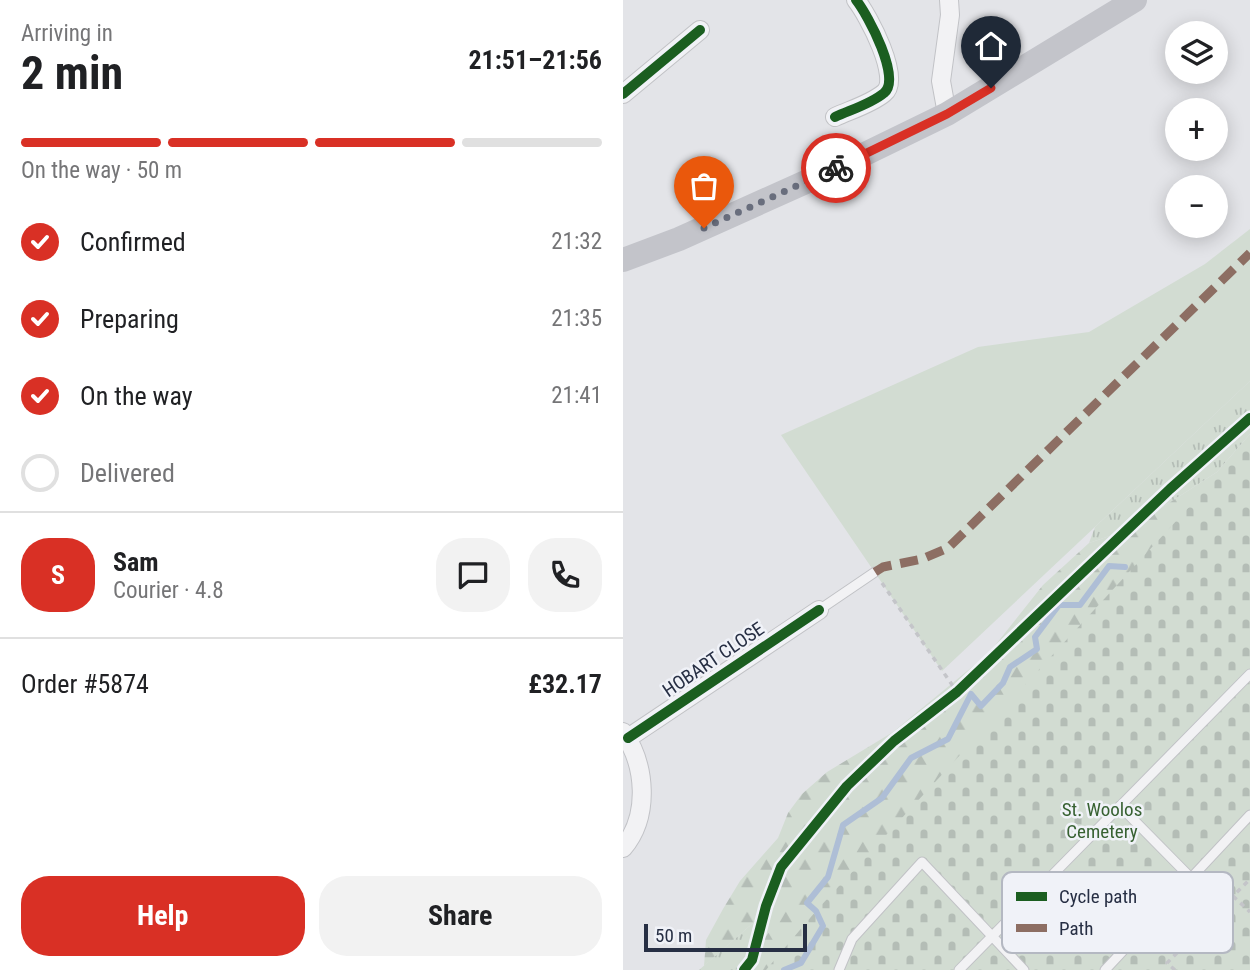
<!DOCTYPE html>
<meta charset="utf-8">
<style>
:root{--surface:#fff;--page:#f2f2f2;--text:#202124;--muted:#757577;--line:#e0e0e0;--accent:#d93025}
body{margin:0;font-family:"Roboto Condensed",sans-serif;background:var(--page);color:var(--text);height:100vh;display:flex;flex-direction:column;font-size:26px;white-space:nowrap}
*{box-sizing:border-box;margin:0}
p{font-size:23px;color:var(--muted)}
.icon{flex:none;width:38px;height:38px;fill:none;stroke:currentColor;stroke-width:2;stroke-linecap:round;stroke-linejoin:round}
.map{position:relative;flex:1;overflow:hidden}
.drawer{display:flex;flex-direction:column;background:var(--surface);width:623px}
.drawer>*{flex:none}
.buttons{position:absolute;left:542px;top:21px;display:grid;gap:14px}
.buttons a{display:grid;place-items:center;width:63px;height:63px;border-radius:50%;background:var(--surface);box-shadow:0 4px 18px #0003;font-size:35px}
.scale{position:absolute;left:21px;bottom:18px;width:163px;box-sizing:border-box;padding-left:7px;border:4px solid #272f44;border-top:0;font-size:19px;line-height:24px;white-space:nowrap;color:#272f44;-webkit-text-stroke:5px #f0f2f8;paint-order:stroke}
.pin{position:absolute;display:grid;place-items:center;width:60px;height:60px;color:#fff;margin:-72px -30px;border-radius:50% 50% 50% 0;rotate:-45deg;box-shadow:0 0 7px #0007}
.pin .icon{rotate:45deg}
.courier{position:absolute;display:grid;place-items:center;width:70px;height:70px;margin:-35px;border:5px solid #d93025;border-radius:50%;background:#fff;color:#222;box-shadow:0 2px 9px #0007}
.headline em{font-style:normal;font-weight:700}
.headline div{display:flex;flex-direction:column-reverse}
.headline{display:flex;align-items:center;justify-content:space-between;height:119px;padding:0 21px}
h1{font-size:46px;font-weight:700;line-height:52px}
.bar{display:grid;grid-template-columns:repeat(4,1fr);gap:10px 7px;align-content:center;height:84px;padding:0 21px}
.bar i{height:9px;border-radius:5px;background:var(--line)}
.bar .selected{background:var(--accent)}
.bar p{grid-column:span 4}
.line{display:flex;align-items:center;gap:18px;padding:0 21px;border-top:2px solid var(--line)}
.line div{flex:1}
.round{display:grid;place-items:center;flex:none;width:74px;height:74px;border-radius:28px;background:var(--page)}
ol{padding:0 21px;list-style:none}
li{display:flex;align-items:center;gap:21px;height:77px}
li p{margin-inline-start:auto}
li .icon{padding:7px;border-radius:50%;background:var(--accent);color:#fff;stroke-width:4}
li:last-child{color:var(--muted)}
li i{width:38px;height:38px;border:4px solid var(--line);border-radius:50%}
.primary-button{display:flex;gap:14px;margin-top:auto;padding:14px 21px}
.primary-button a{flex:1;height:80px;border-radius:28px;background:var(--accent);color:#fff;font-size:28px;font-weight:700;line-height:80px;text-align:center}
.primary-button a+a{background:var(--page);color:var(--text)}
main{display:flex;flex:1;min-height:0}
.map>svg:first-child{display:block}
.grass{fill:url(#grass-tufts)}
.forest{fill:url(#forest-firs)}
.cemetery{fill:url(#cemetery-stones)}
.garden{fill:#d2dcd2}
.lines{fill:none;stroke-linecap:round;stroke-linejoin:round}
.stream{stroke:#aebed6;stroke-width:6}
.service-casing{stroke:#c1c2c6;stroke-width:11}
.minor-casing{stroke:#c1c2c6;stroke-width:20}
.path{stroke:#c4c5c9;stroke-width:3.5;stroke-dasharray:5 5;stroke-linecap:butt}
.service{stroke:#f2f2f4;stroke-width:9}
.minor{stroke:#f2f2f4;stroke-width:18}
.secondary{stroke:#c3c4ca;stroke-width:24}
.quiet{stroke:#8d6e63;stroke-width:9;stroke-dasharray:18 9;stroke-linecap:butt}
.cycleway-casing{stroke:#f0f2f8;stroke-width:15}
.cycleway{stroke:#1b5e20;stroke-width:10}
.done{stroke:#696e7d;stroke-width:7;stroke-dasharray:0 12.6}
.route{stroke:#d93025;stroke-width:9}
.labels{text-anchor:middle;stroke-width:5;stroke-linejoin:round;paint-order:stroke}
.street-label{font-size:19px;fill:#272f44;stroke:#f0f2f8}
.park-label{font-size:19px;fill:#376132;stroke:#f0f2f8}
.key{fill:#f0f2f8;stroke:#b4b8c2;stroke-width:2}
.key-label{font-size:19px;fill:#272f44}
</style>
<main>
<section class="drawer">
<div class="headline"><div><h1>2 min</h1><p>Arriving in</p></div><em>21:51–21:56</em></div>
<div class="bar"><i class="selected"></i><i class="selected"></i><i class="selected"></i><i></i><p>On the way · 50 m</p></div>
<ol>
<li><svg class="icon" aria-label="check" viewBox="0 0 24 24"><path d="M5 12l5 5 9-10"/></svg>Confirmed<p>21:32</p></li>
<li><svg class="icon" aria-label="check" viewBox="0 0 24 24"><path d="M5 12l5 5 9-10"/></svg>Preparing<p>21:35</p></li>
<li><svg class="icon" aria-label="check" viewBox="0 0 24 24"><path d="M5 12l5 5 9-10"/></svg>On the way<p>21:41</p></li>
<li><i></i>Delivered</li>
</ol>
<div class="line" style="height:126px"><b class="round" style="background:var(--accent);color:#fff">S</b><div><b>Sam</b><p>Courier · 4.8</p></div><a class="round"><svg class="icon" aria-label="chat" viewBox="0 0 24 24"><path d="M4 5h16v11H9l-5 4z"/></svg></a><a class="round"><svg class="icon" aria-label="phone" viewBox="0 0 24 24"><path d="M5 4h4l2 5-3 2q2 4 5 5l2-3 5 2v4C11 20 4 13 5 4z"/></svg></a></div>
<div class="line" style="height:91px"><div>Order #5874</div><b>£32.17</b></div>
<div class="primary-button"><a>Help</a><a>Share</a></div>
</section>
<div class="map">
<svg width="627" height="970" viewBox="0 0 627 970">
<defs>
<pattern id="grass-tufts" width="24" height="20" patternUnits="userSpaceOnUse" patternTransform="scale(1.75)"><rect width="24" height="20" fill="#d2dcd2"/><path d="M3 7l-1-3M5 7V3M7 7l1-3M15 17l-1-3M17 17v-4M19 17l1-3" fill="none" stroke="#b4bdb6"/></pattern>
<pattern id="forest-firs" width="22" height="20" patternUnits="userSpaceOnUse" patternTransform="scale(1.75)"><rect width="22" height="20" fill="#d2dcd2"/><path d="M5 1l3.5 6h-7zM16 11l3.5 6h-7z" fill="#b4bdb6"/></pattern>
<pattern id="cemetery-stones" width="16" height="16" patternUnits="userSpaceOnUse" patternTransform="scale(1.75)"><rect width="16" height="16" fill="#d2dcd2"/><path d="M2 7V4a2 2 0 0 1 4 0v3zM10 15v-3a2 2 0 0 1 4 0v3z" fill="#b4bdb6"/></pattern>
</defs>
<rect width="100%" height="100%" fill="#e3e4e8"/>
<g class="grass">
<polygon points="627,381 627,434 594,472 504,530 466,543 472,527"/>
<polygon points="147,896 146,932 120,970 76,970 130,923"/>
</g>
<polygon class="forest" points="627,434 627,661 205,970 120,970 146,932 146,897 130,923 81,966 83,940 100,909 117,881 155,838 165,813 179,794 204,772 270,732 366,653 420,585 466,543 504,530 594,472"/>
<polygon class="cemetery" points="627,441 627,970 143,970 193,911"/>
<polygon class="garden" points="627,229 627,381 319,671 158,435 355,347 466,332 582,264"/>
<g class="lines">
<polyline class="stream" points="161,970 178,963 200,926 193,911 184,903 205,877 220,825 259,798 288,758 325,739 348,694 358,706 380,683 387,667 414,649 412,637 436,605 457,605 486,566 502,567"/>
<defs>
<g id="service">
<polyline points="196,610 252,572"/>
<polyline points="497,806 568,878"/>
<polyline points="216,970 229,939 299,862 401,970"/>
<polyline points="336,970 627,674"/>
<polyline points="482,970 627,815"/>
</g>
<g id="minor">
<polyline points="0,94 77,30"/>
<polyline points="324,114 318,81 327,15 326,0"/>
<path d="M 212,117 C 227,110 248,104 261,93 C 279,79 245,15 233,0"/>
<path d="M 0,732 C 23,765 27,816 0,848"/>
<polyline points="5,738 196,610"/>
</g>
</defs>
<use href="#service" class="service-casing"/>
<use href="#minor" class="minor-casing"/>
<g class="path">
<polyline points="259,583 334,692"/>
<polyline points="610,896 627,912"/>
<polyline points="552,970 544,963 627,879"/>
</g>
<use href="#service" class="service"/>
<use href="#minor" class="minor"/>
<polyline class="secondary" points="0,260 56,239 205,172 324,114 512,0"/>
<polyline class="quiet" points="252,572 260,567 299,559 325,548 627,253"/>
<defs>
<g id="cycleway">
<polyline points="0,94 77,30"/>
<path d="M 212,117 C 227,110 248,104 261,93 C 279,79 245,15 233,0"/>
<polyline points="5,738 196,610"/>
<polyline points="121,970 129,960 143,906 158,867 224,786 271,741 334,692 547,489 627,418"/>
</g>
</defs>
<use href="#cycleway" class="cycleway-casing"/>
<use href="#cycleway" class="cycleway"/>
</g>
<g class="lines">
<polyline class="done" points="81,228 213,168"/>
<polyline class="route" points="213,168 324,114 368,88"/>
</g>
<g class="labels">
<g class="street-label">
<text transform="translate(90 659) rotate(-34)" y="7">HOBART CLOSE</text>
</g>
<g class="park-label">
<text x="479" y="816">St. Woolos<tspan x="479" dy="22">Cemetery</tspan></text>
</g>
</g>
<rect x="379" y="872" width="231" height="81" rx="10" class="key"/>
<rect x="393" y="892" width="31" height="9" fill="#1b5e20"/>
<rect x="393" y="924" width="31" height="8" fill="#8d6e63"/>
<g class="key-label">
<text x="436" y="903">Cycle path</text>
<text x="436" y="935">Path</text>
</g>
</svg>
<div class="buttons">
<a><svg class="icon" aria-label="layers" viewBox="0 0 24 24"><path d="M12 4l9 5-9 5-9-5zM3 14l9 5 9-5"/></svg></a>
<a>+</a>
<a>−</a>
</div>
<div class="scale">50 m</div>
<div class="pin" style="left:81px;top:228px;background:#ea580c"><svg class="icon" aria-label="bag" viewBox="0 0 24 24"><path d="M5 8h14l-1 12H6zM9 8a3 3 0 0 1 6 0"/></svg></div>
<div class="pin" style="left:368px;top:88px;background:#1f2937"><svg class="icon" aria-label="home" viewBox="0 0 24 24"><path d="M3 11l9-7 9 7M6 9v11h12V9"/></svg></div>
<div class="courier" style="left:213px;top:168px"><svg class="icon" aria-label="bike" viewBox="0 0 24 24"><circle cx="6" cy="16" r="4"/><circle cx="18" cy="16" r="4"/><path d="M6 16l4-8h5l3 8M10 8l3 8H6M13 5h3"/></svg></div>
</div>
</main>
